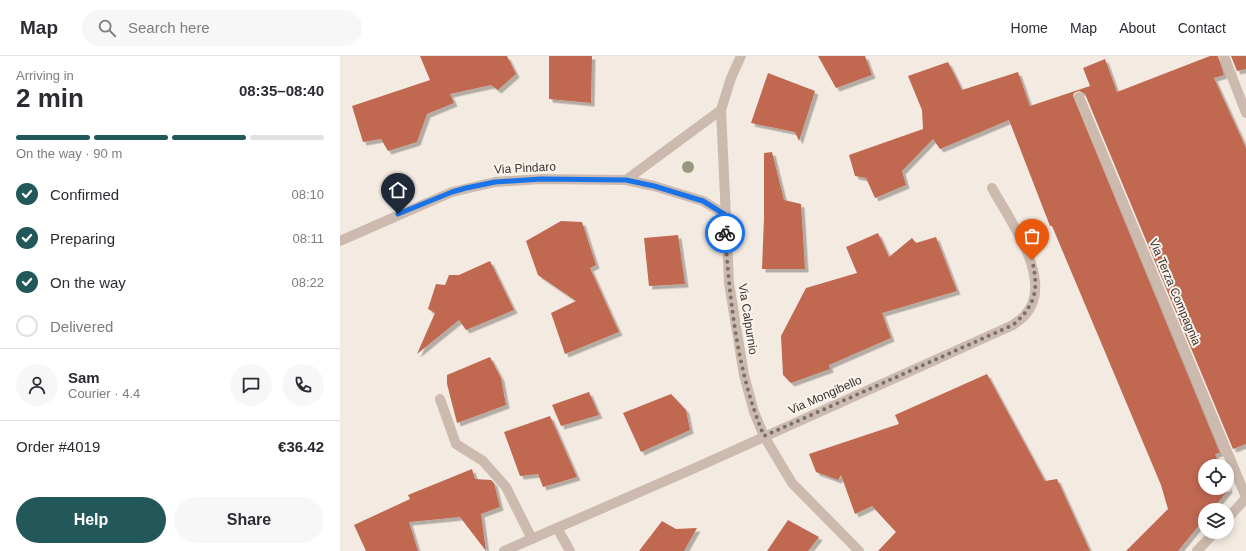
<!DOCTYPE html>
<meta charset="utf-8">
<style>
:root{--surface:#fff;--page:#f7f7f7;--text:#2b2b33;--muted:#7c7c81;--line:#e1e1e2;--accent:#22585a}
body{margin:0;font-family:Helvetica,sans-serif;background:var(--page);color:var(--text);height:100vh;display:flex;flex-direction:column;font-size:15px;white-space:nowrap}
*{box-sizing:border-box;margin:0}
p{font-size:13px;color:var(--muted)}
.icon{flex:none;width:22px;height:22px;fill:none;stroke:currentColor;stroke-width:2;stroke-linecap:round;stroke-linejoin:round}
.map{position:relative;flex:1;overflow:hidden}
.details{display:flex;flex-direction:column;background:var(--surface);width:340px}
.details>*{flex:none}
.tools{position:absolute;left:858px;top:403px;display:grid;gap:8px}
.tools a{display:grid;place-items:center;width:36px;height:36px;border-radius:50%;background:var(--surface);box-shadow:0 2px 10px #0003;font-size:20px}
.pin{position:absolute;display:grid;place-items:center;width:34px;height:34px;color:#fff;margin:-41px -17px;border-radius:50% 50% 50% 0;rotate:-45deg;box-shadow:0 0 4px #0007}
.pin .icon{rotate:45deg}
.courier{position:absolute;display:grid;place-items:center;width:40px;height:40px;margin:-20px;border:3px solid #1a73e8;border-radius:50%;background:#fff;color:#222;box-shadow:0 1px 5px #0007}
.overview em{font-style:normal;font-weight:800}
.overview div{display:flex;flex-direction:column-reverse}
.overview{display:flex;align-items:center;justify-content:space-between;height:68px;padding:0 16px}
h1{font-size:26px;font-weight:800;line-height:30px}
.bar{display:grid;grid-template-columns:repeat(4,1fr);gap:6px 4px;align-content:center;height:48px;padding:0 16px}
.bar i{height:5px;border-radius:3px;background:var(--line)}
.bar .selected{background:var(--accent)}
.bar p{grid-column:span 4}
.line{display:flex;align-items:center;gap:10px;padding:0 16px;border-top:1px solid var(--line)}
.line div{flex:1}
.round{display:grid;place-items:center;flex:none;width:42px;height:42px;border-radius:21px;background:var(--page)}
ol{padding:0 16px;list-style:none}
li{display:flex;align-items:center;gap:12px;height:44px}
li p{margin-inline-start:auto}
li .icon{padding:4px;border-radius:50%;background:var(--accent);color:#fff;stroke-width:4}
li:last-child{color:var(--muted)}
li i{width:22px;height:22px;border:2px solid var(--line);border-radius:50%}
.action{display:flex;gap:8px;margin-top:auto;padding:8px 16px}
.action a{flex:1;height:46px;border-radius:24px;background:var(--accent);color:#fff;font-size:16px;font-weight:800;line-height:46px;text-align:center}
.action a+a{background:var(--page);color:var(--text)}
header{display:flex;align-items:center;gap:24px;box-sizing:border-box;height:56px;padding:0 20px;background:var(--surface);border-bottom:1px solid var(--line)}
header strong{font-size:19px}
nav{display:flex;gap:22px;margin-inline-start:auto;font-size:14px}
.search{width:280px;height:36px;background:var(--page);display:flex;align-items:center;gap:10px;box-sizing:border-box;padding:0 14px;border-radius:22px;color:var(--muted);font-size:15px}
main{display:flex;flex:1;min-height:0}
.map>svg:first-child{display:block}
.building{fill:#c16851;filter:url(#shadow)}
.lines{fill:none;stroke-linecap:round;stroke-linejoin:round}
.service{stroke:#cbbaad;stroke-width:10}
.minor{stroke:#cbbaad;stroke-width:10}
.tree{fill:#969980}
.done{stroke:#7a706b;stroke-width:4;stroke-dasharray:0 7.2}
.route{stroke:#1a73e8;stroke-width:5}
.labels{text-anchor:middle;stroke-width:4;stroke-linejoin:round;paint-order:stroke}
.street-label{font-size:12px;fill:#392f2b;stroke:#faf4ee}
</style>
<header>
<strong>Map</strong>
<div class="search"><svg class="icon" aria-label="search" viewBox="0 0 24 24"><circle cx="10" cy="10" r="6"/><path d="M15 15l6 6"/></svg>Search here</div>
<nav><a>Home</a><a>Map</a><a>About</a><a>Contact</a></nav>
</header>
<main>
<section class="details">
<div class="overview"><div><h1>2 min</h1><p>Arriving in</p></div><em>08:35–08:40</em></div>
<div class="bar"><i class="selected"></i><i class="selected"></i><i class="selected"></i><i></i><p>On the way · 90 m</p></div>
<ol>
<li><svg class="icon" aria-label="check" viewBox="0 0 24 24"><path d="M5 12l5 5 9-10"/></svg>Confirmed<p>08:10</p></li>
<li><svg class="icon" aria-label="check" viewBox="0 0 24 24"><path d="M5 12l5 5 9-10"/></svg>Preparing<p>08:11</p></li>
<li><svg class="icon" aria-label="check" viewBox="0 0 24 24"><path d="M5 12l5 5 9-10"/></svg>On the way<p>08:22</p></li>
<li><i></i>Delivered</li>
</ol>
<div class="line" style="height:72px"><a class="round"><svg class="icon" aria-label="person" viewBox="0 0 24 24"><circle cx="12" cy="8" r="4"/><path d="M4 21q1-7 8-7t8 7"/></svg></a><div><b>Sam</b><p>Courier · 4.4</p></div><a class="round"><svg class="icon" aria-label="chat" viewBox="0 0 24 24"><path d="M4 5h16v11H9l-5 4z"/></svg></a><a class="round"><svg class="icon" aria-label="phone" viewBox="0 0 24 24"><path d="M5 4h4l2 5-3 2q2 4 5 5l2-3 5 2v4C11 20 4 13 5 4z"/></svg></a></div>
<div class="line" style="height:52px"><div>Order #4019</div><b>€36.42</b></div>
<div class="action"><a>Help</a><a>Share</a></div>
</section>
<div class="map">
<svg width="906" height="495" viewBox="0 0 906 495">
<defs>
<filter id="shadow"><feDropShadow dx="3.5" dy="3.5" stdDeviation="0" flood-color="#0004"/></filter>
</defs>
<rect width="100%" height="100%" fill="#f3eae1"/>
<g class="building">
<polygon points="80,0 167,0 176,18 158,34 151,29 110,38 114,47 87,58 77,86 48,95 41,83 23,86 12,50 90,24"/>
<polygon points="209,0 252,0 251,47 209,43"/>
<polygon points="478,0 525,0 532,19 496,32"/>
<polygon points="870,0 878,0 884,19 874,22 906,92 906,388 893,393 745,38 739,35 734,37 733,40 880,397 875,398 880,410 865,410 865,432 887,432 887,428 889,433 872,454 865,454 865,462 838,495 786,495 828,453 821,429 712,170 710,170 669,64 600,93 593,83 562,115 566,129 535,142 526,122 515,120 509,99 583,73 582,54 568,20 608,6 622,34 678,16 690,50 750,30 743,12 765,3 777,36"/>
<polygon points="891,0 906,0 906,13 897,15"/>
<polygon points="428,17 475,35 459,85 455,76 411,67"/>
<polygon points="432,96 444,144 461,148 465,213 422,213 424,162 424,97"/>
<polygon points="221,165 242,166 256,209 250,212 279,276 225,298 211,257 236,245 198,219 186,185"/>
<polygon points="538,177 549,201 572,182 576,187 596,181 617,235 542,257 551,282 489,309 490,313 451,327 443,319 441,280 466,232 517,217 506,191"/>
<polygon points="338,179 345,228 309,230 304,182"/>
<polygon points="150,205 174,254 126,274 119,264 77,298 95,257 88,253 96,228 105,229 109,219 119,219"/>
<polygon points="150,301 161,322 166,349 117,367 107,328 107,319"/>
<polygon points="647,318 705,425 717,423 750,495 538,495 556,476 532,450 515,458 501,419 498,424 476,416 469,398 559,368 555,359"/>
<polygon points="249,336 259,359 221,370 212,349"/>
<polygon points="331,338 346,354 350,374 301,396 283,357"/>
<polygon points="210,360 237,421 203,431 198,418 180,420 164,376"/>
<polygon points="132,413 135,423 151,424 154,427 160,451 141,458 146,495 120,461 69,466 78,495 26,495 14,469 70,443 68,439"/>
<polygon points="448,464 479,481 468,495 427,495"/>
<polygon points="322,465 336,473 357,472 344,495 299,495"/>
</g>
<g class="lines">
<polyline class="service" points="100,343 116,388 143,405 166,431 192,483"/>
<g class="minor">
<polyline points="401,0 391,22 381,54 389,227 404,319 414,356 424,380 452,427 519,495"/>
<polyline points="884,0 906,57"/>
<polyline points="739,41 906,441"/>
<polyline points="286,124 381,54"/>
<polyline points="0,185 112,136 155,126 201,123 286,124 314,130 363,145 384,158"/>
<polyline points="887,463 906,442"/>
<polyline points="217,472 230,495"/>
<path d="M 164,495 L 355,412 L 673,269 C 677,266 682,263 685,259 C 716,226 669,163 652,132"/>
<polyline points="857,495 875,476"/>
</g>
</g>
<circle class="tree" cx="348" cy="111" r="6"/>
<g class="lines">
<path class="done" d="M 385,177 C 390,246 397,316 424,380 L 673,269 C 696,249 699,233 692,204"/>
<polyline class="route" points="58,158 112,136 126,132 155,126 201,123 286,124 314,130 363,145 384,158 385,177"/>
</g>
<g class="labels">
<g class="street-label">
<text transform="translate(185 112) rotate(-3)" y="4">Via Pindaro</text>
<text transform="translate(835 236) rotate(67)" y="4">Via Terza Compagnia</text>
<text transform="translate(408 263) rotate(81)" y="4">Via Calpurnio</text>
<text transform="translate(485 339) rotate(-24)" y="4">Via Mongibello</text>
</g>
</g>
</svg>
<div class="tools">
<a><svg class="icon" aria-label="locate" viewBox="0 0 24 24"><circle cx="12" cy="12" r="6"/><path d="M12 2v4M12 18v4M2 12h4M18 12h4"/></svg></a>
<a><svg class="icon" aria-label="layers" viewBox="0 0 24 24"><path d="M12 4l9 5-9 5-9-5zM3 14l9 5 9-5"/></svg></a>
</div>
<div class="pin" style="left:692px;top:204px;background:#ea580c"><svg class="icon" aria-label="bag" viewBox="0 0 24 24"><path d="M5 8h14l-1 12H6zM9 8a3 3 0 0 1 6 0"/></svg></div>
<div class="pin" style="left:58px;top:158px;background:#1f2937"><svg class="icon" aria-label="home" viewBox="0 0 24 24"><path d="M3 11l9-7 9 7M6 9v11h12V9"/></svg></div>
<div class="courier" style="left:385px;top:177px"><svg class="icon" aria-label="bike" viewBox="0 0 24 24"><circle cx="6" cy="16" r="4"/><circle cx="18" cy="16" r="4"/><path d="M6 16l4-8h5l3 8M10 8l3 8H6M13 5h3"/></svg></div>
</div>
</main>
